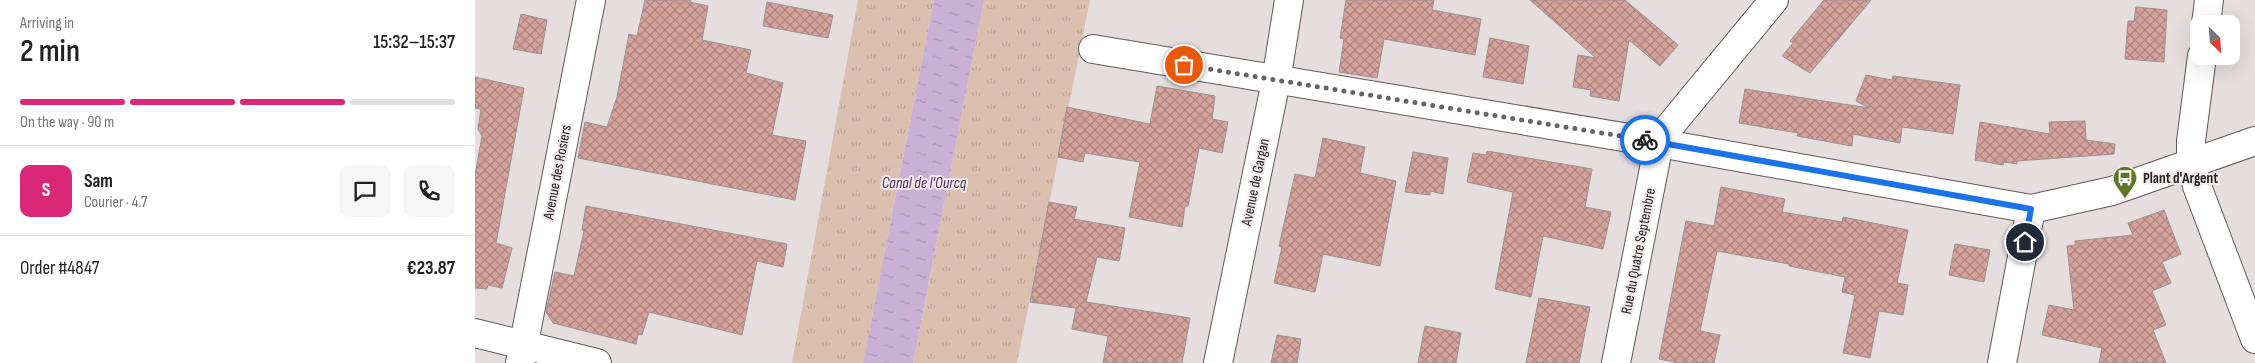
<!DOCTYPE html>
<meta charset="utf-8">
<style>
:root{--surface:#fff;--page:#f6f6f6;--text:#202124;--muted:#757577;--line:#e0e0e0;--accent:#db2777}
body{margin:0;font-family:"Sofia Sans Condensed",sans-serif;background:var(--page);color:var(--text);height:100vh;display:flex;flex-direction:column;font-size:19px;white-space:nowrap}
*{box-sizing:border-box;margin:0}
p{font-size:16px;color:var(--muted)}
.icon{flex:none;width:28px;height:28px;fill:none;stroke:currentColor;stroke-width:2;stroke-linecap:round;stroke-linejoin:round}
.map{position:relative;flex:1;overflow:hidden}
.side{display:flex;flex-direction:column;background:var(--surface);width:475px}
.side>*{flex:none}
.needle{width:32px;rotate:155deg}
.tools{position:absolute;left:1715px;top:15px;display:grid;gap:10px}
.tools a{display:grid;place-items:center;width:50px;height:50px;border-radius:10px;background:var(--surface);box-shadow:0 5px 20px #0002;font-size:25px}
.pin{position:absolute;display:grid;place-items:center;width:42px;height:42px;color:#fff;margin:-21px;border:2px solid #fff;border-radius:50%;box-shadow:0 1px 5px #0007}
.courier{position:absolute;display:grid;place-items:center;width:50px;height:50px;margin:-25px;border:4px solid #1a73e8;border-radius:50%;background:#fff;color:#222;box-shadow:0 1px 6px #0007}
.overview em{font-style:normal;font-weight:600}
.overview div{display:flex;flex-direction:column-reverse}
.overview{display:flex;align-items:center;justify-content:space-between;height:85px;padding:0 20px}
h1{font-size:32px;font-weight:600;line-height:38px}
.bar{display:grid;grid-template-columns:repeat(4,1fr);gap:8px 5px;align-content:center;height:60px;padding:0 20px}
.bar i{height:6px;border-radius:4px;background:var(--line)}
.bar .current{background:var(--accent)}
.bar p{grid-column:span 4}
.line{display:flex;align-items:center;gap:12px;padding:0 20px;border-top:1px solid var(--line)}
.line div{flex:1}
.round{display:grid;place-items:center;flex:none;width:52px;height:52px;border-radius:10px;background:var(--page)}
main{display:flex;flex:1;min-height:0}
.map>svg:first-child{display:block}
.grass{fill:url(#grass-tufts)}
.water{fill:url(#water-ripples)}
.building{fill:url(#building-cross-hatch);stroke:#9a9291}
.lines{fill:none;stroke-linecap:round;stroke-linejoin:round}
.minor-casing{stroke:#60595a;stroke-width:30}
.minor{stroke:#fff;stroke-width:28}
.done{stroke:#696365;stroke-width:5;stroke-dasharray:0 9}
.route{stroke:#1a73e8;stroke-width:6}
.labels{text-anchor:middle;stroke-width:4;stroke-linejoin:round;paint-order:stroke}
.street-label{font-size:15px;fill:#252223;stroke:#f3ebec}
.poi-label{font-size:15px;font-weight:bold;fill:#252223;stroke:#f3ebec;text-anchor:start}
.water-label{font-size:16px;font-style:italic;fill:#512d5e;stroke:#f3ebec}
</style>
<main>
<section class="side">
<div class="overview"><div><h1>2 min</h1><p>Arriving in</p></div><em>15:32–15:37</em></div>
<div class="bar"><i class="current"></i><i class="current"></i><i class="current"></i><i></i><p>On the way · 90 m</p></div>
<div class="line" style="height:90px"><b class="round" style="background:var(--accent);color:#fff">S</b><div><b>Sam</b><p>Courier · 4.7</p></div><a class="round"><svg class="icon" aria-label="chat" viewBox="0 0 24 24"><path d="M4 5h16v11H9l-5 4z"/></svg></a><a class="round"><svg class="icon" aria-label="phone" viewBox="0 0 24 24"><path d="M5 4h4l2 5-3 2q2 4 5 5l2-3 5 2v4C11 20 4 13 5 4z"/></svg></a></div>
<div class="line" style="height:65px"><div>Order #4847</div><b>€23.87</b></div>
</section>
<div class="map">
<svg width="1780" height="363" viewBox="0 0 1780 363">
<defs>
<pattern id="grass-tufts" width="24" height="20" patternUnits="userSpaceOnUse" patternTransform="scale(1.25)"><rect width="24" height="20" fill="#dcc0af"/><path d="M3 7l-1-3M5 7V3M7 7l1-3M15 17l-1-3M17 17v-4M19 17l1-3" fill="none" stroke="#bda596"/></pattern>
<pattern id="water-ripples" width="26" height="14" patternUnits="userSpaceOnUse" patternTransform="scale(1.25)"><rect width="26" height="14" fill="#cbb0d6"/><path d="M2 4q2-2 4 0t4 0M15 11q2-2 4 0t4 0" fill="none" stroke="#ae97b7"/></pattern>
<pattern id="building-cross-hatch" width="8" height="8" patternUnits="userSpaceOnUse" patternTransform="scale(1.25)"><rect width="8" height="8" fill="#d5a39b"/><path d="M0 0l8 8M0 8l8-8" fill="none" stroke="#ad847e"/></pattern>
</defs>
<rect width="100%" height="100%" fill="#e6dddf"/>
<g class="grass">
<polygon points="383,0 459,0 388,363 317,363"/>
<polygon points="509,0 615,0 542,363 438,363"/>
</g>
<polygon class="water" points="459,0 509,0 438,363 388,363"/>
<g class="building">
<polygon points="170,0 216,0 215,2 233,6 227,40 276,50 271,73 308,83 297,135 331,141 320,200 103,158 110,122 132,127 142,97 154,34 162,36"/>
<polygon points="871,0 959,0 957,10 1006,19 1000,55 909,39 902,78 864,72 869,39 865,38"/>
<polygon points="1055,0 1150,0 1203,45 1185,66 1154,40 1144,101 1115,96 1116,90 1098,87 1103,55 1121,58"/>
<polygon points="1349,0 1396,0 1335,73 1307,56 1318,43 1315,41"/>
<polygon points="292,2 358,15 353,38 288,26"/>
<polygon points="1661,7 1692,10 1689,62 1650,59 1653,21 1659,21"/>
<polygon points="46,14 72,20 66,54 38,49"/>
<polygon points="1015,38 1054,46 1048,84 1008,77"/>
<polygon points="1391,75 1417,80 1418,76 1485,85 1478,134 1427,127 1425,143 1378,134 1377,146 1322,136 1323,133 1264,123 1270,89 1394,108 1381,101"/>
<polygon points="0,77 49,88 21,243 37,248 27,288 13,285 12,289 0,288 0,175 7,136 3,129 6,109 0,108"/>
<polygon points="682,86 740,96 737,119 753,122 747,153 724,148 713,206 710,206 707,227 654,217 665,162 610,153 608,162 583,157 592,107 675,124"/>
<polygon points="1610,121 1611,140 1640,144 1639,154 1542,161 1542,164 1529,162 1528,165 1500,160 1505,122 1575,134 1574,122"/>
<polygon points="848,138 890,147 885,173 921,181 905,266 848,254 840,292 799,283 807,247 804,246 820,174 840,178"/>
<polygon points="1012,151 1117,169 1110,207 1136,212 1128,249 1068,236 1056,297 1020,289 1038,192 992,182 998,153 1011,155"/>
<polygon points="938,152 973,158 968,194 955,191 955,195 930,192"/>
<polygon points="1246,187 1310,199 1307,212 1367,222 1368,217 1433,230 1422,283 1433,285 1428,315 1404,311 1395,358 1368,353 1380,295 1367,292 1370,277 1314,266 1314,264 1242,251 1225,331 1245,335 1239,363 1204,363 1184,359 1211,221 1239,226"/>
<polygon points="574,202 602,207 599,219 650,228 644,261 622,257 611,302 715,318 707,363 628,363 633,336 597,329 601,308 555,302"/>
<polygon points="111,206 312,244 308,267 282,261 267,335 174,312 167,335 163,334 161,344 78,323 71,312 80,272 99,276 109,231 107,230"/>
<polygon points="1689,210 1706,254 1687,262 1696,283 1677,291 1691,325 1678,330 1691,363 1624,363 1627,348 1567,335 1574,305 1599,310 1592,246 1600,245 1600,241 1658,235 1653,223"/>
<polygon points="1480,244 1515,250 1509,282 1474,275"/>
<polygon points="1064,298 1115,307 1104,363 1051,363"/>
<polygon points="950,326 986,333 981,363 943,363"/>
<polygon points="802,335 826,339 822,363 796,363"/>
</g>
<g class="lines">
<defs>
<g id="minor">
<polyline points="1731,24 1734,0"/>
<polyline points="618,49 1184,143 1556,209 1637,191 1780,141"/>
<polyline points="1727,56 1716,141 1716,162 1722,186 1780,339"/>
<polyline points="0,333 122,363"/>
<polyline points="45,363 116,0"/>
<polyline points="743,363 801,81 814,0"/>
<polyline points="1141,363 1184,143 1195,126 1299,0"/>
<polyline points="1527,363 1556,209"/>
</g>
</defs>
<use href="#minor" class="minor-casing"/>
<use href="#minor" class="minor"/>
</g>
<g class="lines">
<polyline class="done" points="709,65 1170,140"/>
<polyline class="route" points="1170,140 1556,209 1550,242"/>
</g>
<defs>
<symbol id="bus-pin" viewBox="-11 -11 22 30"><path d="M0 17L-7.5 6A9.5 9.5 0 1 1 7.5 6Z" fill="#607627" stroke="#f3ebec"/><path d="M-5-6H5V4H4V6H2V4H-2V6H-4V4H-5ZM-3.5-4V0h7V-4ZM-3.5 1.2v1.5H-2V1.2ZM2 1.2v1.5H3.5V1.2Z" fill="#fff"/></symbol>
</defs>
<g fill-rule="evenodd">
<use href="#bus-pin" x="1636" y="164" width="28" height="38"/>
</g>
<g class="labels">
<g class="street-label">
<text transform="translate(82 172) rotate(-79)" y="5">Avenue des Rosiers</text>
<text transform="translate(780 182) rotate(-78)" y="5">Avenue de Gargan</text>
<text transform="translate(1163 251) rotate(-79)" y="5">Rue du Quatre Septembre</text>
</g>
<g class="poi-label">
<text x="1668" y="183">Plant d'Argent</text>
</g>
<g class="water-label">
<text x="449" y="188">Canal de l'Ourcq</text>
</g>
</g>
</svg>
<div class="tools">
<a><svg class="needle" viewBox="-14 -14 28 28"><path d="M0-13l5 13h-10z" fill="#e53935"/><path d="M0 13l5-13h-10z" fill="#757577"/></svg></a>
</div>
<div class="pin" style="left:709px;top:65px;background:#ea580c"><svg class="icon" aria-label="bag" viewBox="0 0 24 24"><path d="M5 8h14l-1 12H6zM9 8a3 3 0 0 1 6 0"/></svg></div>
<div class="pin" style="left:1550px;top:242px;background:#1f2937"><svg class="icon" aria-label="home" viewBox="0 0 24 24"><path d="M3 11l9-7 9 7M6 9v11h12V9"/></svg></div>
<div class="courier" style="left:1170px;top:140px"><svg class="icon" aria-label="bike" viewBox="0 0 24 24"><circle cx="6" cy="16" r="4"/><circle cx="18" cy="16" r="4"/><path d="M6 16l4-8h5l3 8M10 8l3 8H6M13 5h3"/></svg></div>
</div>
</main>
